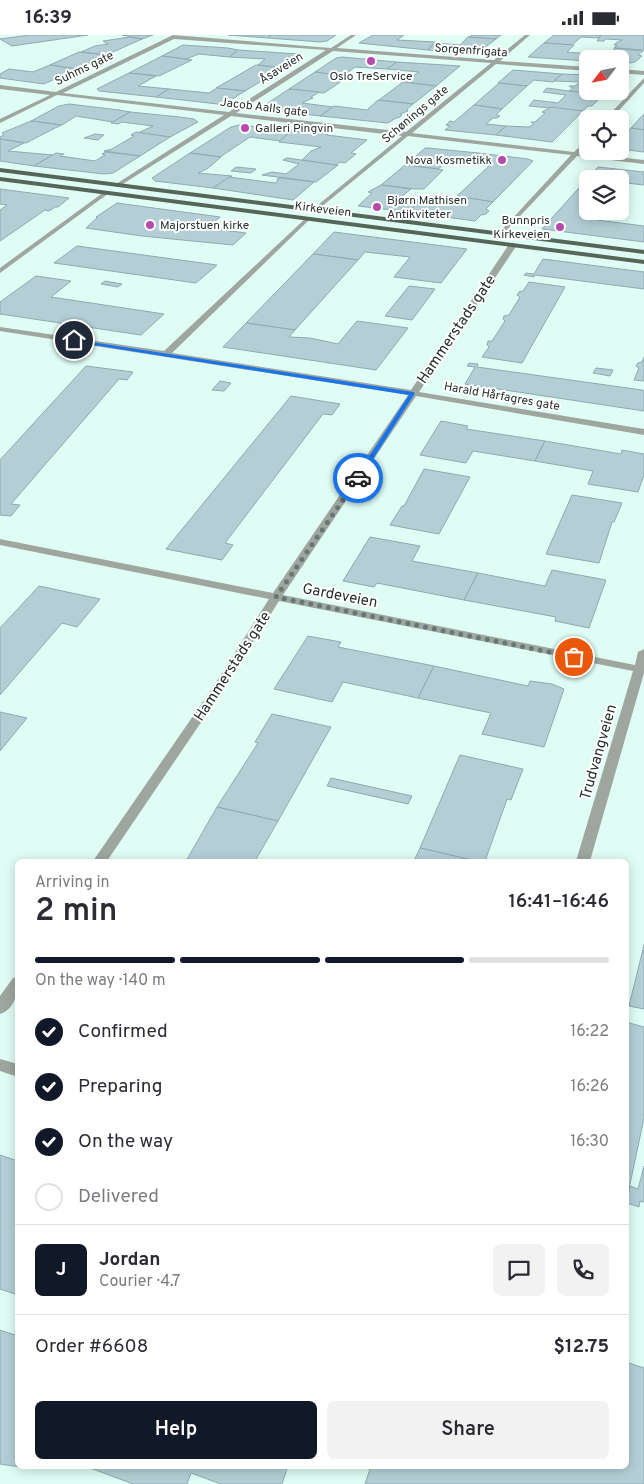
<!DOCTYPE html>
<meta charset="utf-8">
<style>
:root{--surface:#fff;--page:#f2f2f3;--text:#2b2b33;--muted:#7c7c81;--line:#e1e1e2;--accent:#111827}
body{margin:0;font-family:Overpass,sans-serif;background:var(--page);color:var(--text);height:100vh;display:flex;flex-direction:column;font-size:19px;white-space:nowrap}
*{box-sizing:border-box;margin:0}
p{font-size:16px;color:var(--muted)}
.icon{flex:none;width:28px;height:28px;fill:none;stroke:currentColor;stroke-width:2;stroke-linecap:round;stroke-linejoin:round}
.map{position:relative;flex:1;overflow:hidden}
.side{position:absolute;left:15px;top:824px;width:614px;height:610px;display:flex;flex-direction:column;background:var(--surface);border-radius:8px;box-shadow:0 2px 12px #0003}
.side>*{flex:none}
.needle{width:32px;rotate:238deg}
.controls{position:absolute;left:579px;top:15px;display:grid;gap:10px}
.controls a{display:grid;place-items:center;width:50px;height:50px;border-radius:8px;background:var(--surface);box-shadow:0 2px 12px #0003;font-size:25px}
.pin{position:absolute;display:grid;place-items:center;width:42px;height:42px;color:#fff;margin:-21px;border:2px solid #fff;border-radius:50%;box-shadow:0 1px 5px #0007}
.courier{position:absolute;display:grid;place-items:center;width:50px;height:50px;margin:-25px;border:4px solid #1a73e8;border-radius:50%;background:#fff;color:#222;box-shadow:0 1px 6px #0007}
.headline em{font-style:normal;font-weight:600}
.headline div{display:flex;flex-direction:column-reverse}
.headline{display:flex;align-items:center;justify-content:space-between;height:85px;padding:0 20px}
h1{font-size:32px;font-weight:600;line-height:38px}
.bar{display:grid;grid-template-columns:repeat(4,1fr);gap:8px 5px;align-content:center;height:60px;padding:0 20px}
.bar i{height:6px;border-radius:4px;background:var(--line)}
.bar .on{background:var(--accent)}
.bar p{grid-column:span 4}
.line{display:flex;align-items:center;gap:12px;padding:0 20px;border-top:1px solid var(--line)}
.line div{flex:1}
.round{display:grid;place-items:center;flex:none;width:52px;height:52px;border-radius:8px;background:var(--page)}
ol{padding:0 20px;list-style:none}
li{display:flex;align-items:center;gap:15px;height:55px}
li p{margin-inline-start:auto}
li .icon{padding:5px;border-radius:50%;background:var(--accent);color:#fff;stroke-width:4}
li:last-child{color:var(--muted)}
li i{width:28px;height:28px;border:2px solid var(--line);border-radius:50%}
.cta{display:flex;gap:10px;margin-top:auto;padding:10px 20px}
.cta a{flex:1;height:58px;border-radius:8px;background:var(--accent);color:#fff;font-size:20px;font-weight:600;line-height:58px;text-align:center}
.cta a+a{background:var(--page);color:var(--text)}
.status{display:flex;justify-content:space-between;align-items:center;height:35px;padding:0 25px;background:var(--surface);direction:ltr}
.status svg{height:14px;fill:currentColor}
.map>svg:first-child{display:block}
.building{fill:#b3cfd5;stroke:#8faab0}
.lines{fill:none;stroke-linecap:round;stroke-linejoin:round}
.minor{fill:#9ea69f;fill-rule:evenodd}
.major{fill:#57665a;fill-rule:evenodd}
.route{fill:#1a73e8}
.done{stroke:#677874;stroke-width:5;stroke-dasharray:0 9}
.poi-dot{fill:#b74bab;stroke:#fff;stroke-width:2}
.labels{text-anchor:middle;stroke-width:4;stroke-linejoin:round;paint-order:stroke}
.far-street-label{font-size:12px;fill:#26312f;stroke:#fff}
.far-poi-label{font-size:12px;fill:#26312f;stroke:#fff;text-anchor:start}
.street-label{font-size:15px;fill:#26312f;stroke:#fff}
</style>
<div class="status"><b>16:39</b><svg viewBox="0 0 49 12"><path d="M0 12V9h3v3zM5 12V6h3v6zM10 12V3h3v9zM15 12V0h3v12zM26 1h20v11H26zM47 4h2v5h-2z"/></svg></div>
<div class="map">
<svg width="644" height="1449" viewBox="0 0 644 1449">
<rect width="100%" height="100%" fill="#dffcf5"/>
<g class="building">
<polygon points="30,0 88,0 12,11 0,4"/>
<polygon points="122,0 153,0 142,4"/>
<polygon points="228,0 271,0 268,3"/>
<polygon points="271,0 336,0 327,6 320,7 268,3"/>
<polygon points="373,0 404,0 397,5 435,7 428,15 359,8"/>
<polygon points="472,0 501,0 496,4 469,2"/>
<polygon points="554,0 601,0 599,3 581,2 572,10 544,8"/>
<polygon points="601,0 644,0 644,15 614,13 617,10 614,10 616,8 622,5 606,4 604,6 597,6"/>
<polygon points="130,2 142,4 106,20 81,17 95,11 108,9 103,6"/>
<polygon points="468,2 496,4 479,17 482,18 473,19 428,15 435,8 460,10"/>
<polygon points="544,8 574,10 567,17 591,19 587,26 528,22"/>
<polygon points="183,10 228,13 238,15 229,22 199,19 186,24 162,21"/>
<polygon points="615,13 643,16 638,20 642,21 635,27 630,28 620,29 620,24 588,24 591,19 610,22 612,19 609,19"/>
<polygon points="238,15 299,19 302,21 283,33 258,30 265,24 229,22"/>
<polygon points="79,17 106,20 77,34 50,30"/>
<polygon points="162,21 192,25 159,41 129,38"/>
<polygon points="342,22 397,27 387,34 355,32 343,41 315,37 336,23"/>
<polygon points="397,27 460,31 436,51 404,47 419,37 387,34"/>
<polygon points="50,30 77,34 44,49 0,43 0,39 9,34 33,37"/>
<polygon points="256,30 283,33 245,56 216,53"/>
<polygon points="513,35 562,39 553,47 534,45 527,51 498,48"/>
<polygon points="315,37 346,41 349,41 324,58 289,54"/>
<polygon points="129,38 156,41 138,51 169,54 156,62 99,56 97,54"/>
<polygon points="562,39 588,40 588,56 603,56 599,59 569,56 573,53 569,51 575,51 580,47 554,46"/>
<polygon points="403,47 404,47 436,51 413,69 379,65"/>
<polygon points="499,48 527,51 502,74 474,70"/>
<polygon points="217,53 245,56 226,68 218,69 156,62 169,54 209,58"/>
<polygon points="547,53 569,56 599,59 595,65 598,65 592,71 588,71 583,76 529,71 534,65 558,68 566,60 543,57"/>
<polygon points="289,54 319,57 311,62 313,63 302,68 333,72 320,81 264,74 262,72"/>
<polygon points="378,65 413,69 407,74 408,76 400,79 402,80 400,82 396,83 388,88 320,81 334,71 367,75"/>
<polygon points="69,69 119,75 130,77 113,87 76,81 62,90 31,86 59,71"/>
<polygon points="474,70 502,74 496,80 500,81 497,83 493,83 486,89 506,91 496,100 445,95 450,91 446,90 450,86 454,87"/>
<polygon points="551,72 583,76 552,107 496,100 506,91 529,92 534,89 531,87 535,87 545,78 542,77"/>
<polygon points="130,77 180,82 194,84 198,87 170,102 138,98 153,91 122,87 118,89 111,88"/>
<polygon points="644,79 644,95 631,93 641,82"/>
<polygon points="31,86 61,90 26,108 0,104 0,102 4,100 2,98"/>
<polygon points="239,90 291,96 280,106 250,102 220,122 190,118 231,92"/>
<polygon points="631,93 644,95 644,117 620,114 620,106"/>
<polygon points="291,96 328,99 327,100 367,105 351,118 356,119 345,128 340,127 336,130 302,125 311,116 321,112 279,107"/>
<polygon points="136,97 170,102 140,121 104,116 112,114 134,101 131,100"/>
<polygon points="95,99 104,100 98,105 84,103"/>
<polygon points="0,104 24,108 8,116 53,120 34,131 0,126"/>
<polygon points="425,113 428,113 478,118 470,129 448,126 438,134 406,130"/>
<polygon points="106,117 140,121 113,138 104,139 34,131 56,118 64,119 60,121 95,126 105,120 102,119"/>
<polygon points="190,118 221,122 207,134 198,138 232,141 213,153 155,146 152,143"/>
<polygon points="478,118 528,124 533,126 493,167 457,161 489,131 470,129"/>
<polygon points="287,123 336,130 338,130 316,147 262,140 272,137 286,139 299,129 283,125"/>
<polygon points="405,130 438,134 443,135 424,154 415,154 381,150"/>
<polygon points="236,132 256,134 251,138 231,136"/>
<polygon points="598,132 644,137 644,150 626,148 620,153 620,144 588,144 588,155 578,154"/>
<polygon points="229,142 275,148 278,146 277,144 281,143 314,147 293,165 213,153"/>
<polygon points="381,150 411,154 401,162 419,165 409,177 358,171 372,158 368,157"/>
<polygon points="0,154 69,163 58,172 55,172 49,176 45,175 0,206 0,175 7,170 0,169"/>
<polygon points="578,154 588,155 588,176 604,176 597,185 644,191 644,207 542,194"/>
<polygon points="457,161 493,167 486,174 489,176 486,179 481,180 475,186 409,177 419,165 449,169"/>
<polygon points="117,168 220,182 207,193 246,198 233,210 142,201 86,193 98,182 96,182"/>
<polygon points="334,197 467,214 441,248 394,242 410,222 365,217 358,225 313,219"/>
<polygon points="77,211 217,230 196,248 54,228"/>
<polygon points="313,219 358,225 295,295 246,288"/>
<polygon points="543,224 644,237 644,254 535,240 534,242 524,240 526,238 534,239"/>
<polygon points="36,241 71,246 51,262 164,279 141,300 0,279 0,267"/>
<polygon points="105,246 122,249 118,252 101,249"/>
<polygon points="529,247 565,252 522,328 482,322 489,312 487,310 488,306 492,306 505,286 503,284 504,281 509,280 520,262 517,260 519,257 523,256"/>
<polygon points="409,251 435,254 412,285 385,281"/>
<polygon points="357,286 408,293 376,335 223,312 246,288 295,295 289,302 310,303 338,309"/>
<polygon points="644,322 644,346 634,345 639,333 636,331 638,328 642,327"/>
<polygon points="469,328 478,329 477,332 642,355 644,356 644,376 465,349 475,332 467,331"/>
<polygon points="86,331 133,337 127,345 119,344 11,469 20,470 11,481 0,480 0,425"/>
<polygon points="596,333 613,335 610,341 593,338"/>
<polygon points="220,346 231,348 224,356 212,355"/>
<polygon points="291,361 340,369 332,380 323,379 225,508 233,510 222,525 166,514"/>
<polygon points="441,386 468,391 466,394 545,406 535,426 473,416 466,428 420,420"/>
<polygon points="545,406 621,419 622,415 644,419 644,440 638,457 588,449 593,436 535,426"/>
<polygon points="424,434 470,442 439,499 390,490 402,471 404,471"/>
<polygon points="572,460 622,468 614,487 612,487 599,528 546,519"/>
<polygon points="370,502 420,511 412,526 478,538 464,565 377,548 374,552 343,546"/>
<polygon points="552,535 606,545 589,593 555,586 556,582 464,565 478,538 545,551"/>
<polygon points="39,551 100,564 77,592 62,588 0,660 0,593"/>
<polygon points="308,601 341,607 338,612 434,631 418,663 343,647 332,667 274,654"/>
<polygon points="434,631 528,651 530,646 552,649 564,654 544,712 482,699 491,678 418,663"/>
<polygon points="0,677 27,683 0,716"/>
<polygon points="272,679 331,692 278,786 217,772 258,708 255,707"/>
<polygon points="460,720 523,734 511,765 507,764 485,826 476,826 420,813"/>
<polygon points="331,743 412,761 408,769 327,751"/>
<polygon points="217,772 278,786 255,826 186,826"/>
<polygon points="420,813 476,826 414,826"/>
<polygon points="644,910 644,974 629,971"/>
<polygon points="626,987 644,992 644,1083 627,1163"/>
<polygon points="0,1120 18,1126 18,1260 0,1254"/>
<polygon points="644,1131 644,1167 640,1166 639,1172 627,1168 630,1151 638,1154"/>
<polygon points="0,1295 18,1301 18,1431 20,1432 0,1429"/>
<polygon points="626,1327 644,1333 644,1449 365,1449 371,1431 626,1431"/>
<polygon points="85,1431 288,1431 282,1449 221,1449 191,1438 187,1449 133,1449"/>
</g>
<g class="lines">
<g class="minor">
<path d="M 173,0 L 331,13 L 351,0 L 356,0 L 337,13 L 494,25 L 525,0 L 530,0 L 500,26 L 588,32 L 588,36 L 496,29 L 412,98 L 574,117 L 588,104 L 588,110 L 580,118 L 644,125 L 644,129 L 577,121 L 501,201 L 499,200 L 499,198 L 571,120 L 408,101 L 315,177 L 312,175 L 313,174 L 402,101 L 231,81 L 118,152 L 116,151 L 116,149 L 224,80 L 57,60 L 0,88 L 0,84 L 50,60 L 0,54 L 0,50 L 56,57 ZM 174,4 L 326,15 L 229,77 L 63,58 ZM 333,16 L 491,28 L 406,97 L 236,78 Z"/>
<polygon points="620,34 644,36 644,40 620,38"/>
<polygon points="644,43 644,48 611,84 605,84"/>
<polygon points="104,157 109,158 0,238 0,233"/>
<polygon points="307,182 310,184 309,185 172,318 411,355 510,208 513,208 517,210 419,357 644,394 644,400 416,361 283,560 635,630 638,617 644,614 644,638 590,826 576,826 633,636 279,566 223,655 107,826 93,826 211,655 269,564 0,510 0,504 273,558 408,360 0,296 0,292 164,316"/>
<path d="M 18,942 C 18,955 16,974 0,979 L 0,961 L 13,943 Z"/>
<polygon points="0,1024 18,1029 18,1042 0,1036"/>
</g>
<g class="major">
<polygon points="0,133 644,215 644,219 0,137"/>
<polygon points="0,142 644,225 644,229 0,146"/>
</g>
</g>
<polygon class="route" points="72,304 413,357 415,358 361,443 358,445 355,443 409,360 74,307"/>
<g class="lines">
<polyline class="done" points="358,443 276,562 574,622"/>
</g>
<g class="poi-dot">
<circle cx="371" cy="26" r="5"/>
<circle cx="245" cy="93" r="5"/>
<circle cx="502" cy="125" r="5"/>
<circle cx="377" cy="172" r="5"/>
<circle cx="150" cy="190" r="5"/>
<circle cx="560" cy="192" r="5"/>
</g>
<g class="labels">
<g class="far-street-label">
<text transform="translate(471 15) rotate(4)" y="4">Sorgenfrigata</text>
<text transform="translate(84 33) rotate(-26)" y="4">Suhms gate</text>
<text transform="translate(281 33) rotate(-32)" y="4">Åsaveien</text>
<text transform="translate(264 72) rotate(7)" y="4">Jacob Aalls gate</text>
<text transform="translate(415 79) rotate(-40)" y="4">Schønings gate</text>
<text transform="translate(323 174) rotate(7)" y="4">Kirkeveien</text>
<text transform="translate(502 361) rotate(10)" y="4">Harald Hårfagres gate</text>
</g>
<g class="far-poi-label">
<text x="371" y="45" text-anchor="middle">Oslo TreService</text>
<text x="255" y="97">Galleri Pingvin</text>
<text x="492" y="129" text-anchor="end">Nova Kosmetikk</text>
<text x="387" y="169">Bjørn Mathisen<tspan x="387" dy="14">Antikviteter</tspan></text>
<text x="550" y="189" text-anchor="end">Bunnpris<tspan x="550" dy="14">Kirkeveien</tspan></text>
<text x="160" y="194">Majorstuen kirke</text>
</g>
<g class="street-label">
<text transform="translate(456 294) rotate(-56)" y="5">Hammerstads gate</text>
<text transform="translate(340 560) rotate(11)" y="5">Gardeveien</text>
<text transform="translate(232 631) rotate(-57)" y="5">Hammerstads gate</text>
<text transform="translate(598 717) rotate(-74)" y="5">Trudvangveien</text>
</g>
</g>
</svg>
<div class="controls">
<a><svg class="needle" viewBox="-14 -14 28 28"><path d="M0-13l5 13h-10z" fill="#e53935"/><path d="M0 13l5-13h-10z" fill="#7c7c81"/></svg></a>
<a><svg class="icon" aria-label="locate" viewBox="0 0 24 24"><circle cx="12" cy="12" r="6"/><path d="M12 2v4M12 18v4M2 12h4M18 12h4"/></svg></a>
<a><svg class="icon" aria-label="layers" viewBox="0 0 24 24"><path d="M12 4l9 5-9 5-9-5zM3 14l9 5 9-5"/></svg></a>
</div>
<div class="pin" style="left:574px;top:622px;background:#ea580c"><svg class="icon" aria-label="bag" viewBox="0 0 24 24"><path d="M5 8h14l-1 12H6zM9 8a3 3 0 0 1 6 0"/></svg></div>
<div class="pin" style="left:74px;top:305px;background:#1f2937"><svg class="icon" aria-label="home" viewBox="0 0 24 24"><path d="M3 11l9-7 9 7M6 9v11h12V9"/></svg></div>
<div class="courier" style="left:358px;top:443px"><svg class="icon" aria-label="car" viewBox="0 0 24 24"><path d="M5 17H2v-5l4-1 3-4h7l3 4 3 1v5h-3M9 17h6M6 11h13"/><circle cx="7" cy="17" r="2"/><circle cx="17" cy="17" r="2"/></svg></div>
<section class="side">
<div class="headline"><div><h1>2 min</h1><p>Arriving in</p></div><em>16:41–16:46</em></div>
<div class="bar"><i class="on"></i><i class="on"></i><i class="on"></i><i></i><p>On the way · 140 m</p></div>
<ol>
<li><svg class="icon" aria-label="check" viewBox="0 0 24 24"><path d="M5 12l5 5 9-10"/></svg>Confirmed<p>16:22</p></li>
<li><svg class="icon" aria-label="check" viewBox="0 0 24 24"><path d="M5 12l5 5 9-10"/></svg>Preparing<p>16:26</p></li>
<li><svg class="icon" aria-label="check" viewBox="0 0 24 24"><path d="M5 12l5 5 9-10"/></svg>On the way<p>16:30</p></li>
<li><i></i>Delivered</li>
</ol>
<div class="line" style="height:90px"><b class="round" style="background:var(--accent);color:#fff">J</b><div><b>Jordan</b><p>Courier · 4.7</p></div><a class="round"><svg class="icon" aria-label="chat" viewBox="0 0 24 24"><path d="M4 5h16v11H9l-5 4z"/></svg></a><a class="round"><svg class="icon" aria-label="phone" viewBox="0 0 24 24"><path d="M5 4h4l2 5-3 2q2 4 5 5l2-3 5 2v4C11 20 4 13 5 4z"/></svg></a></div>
<div class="line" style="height:65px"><div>Order #6608</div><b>$12.75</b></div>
<div class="cta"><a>Help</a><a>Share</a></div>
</section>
</div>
